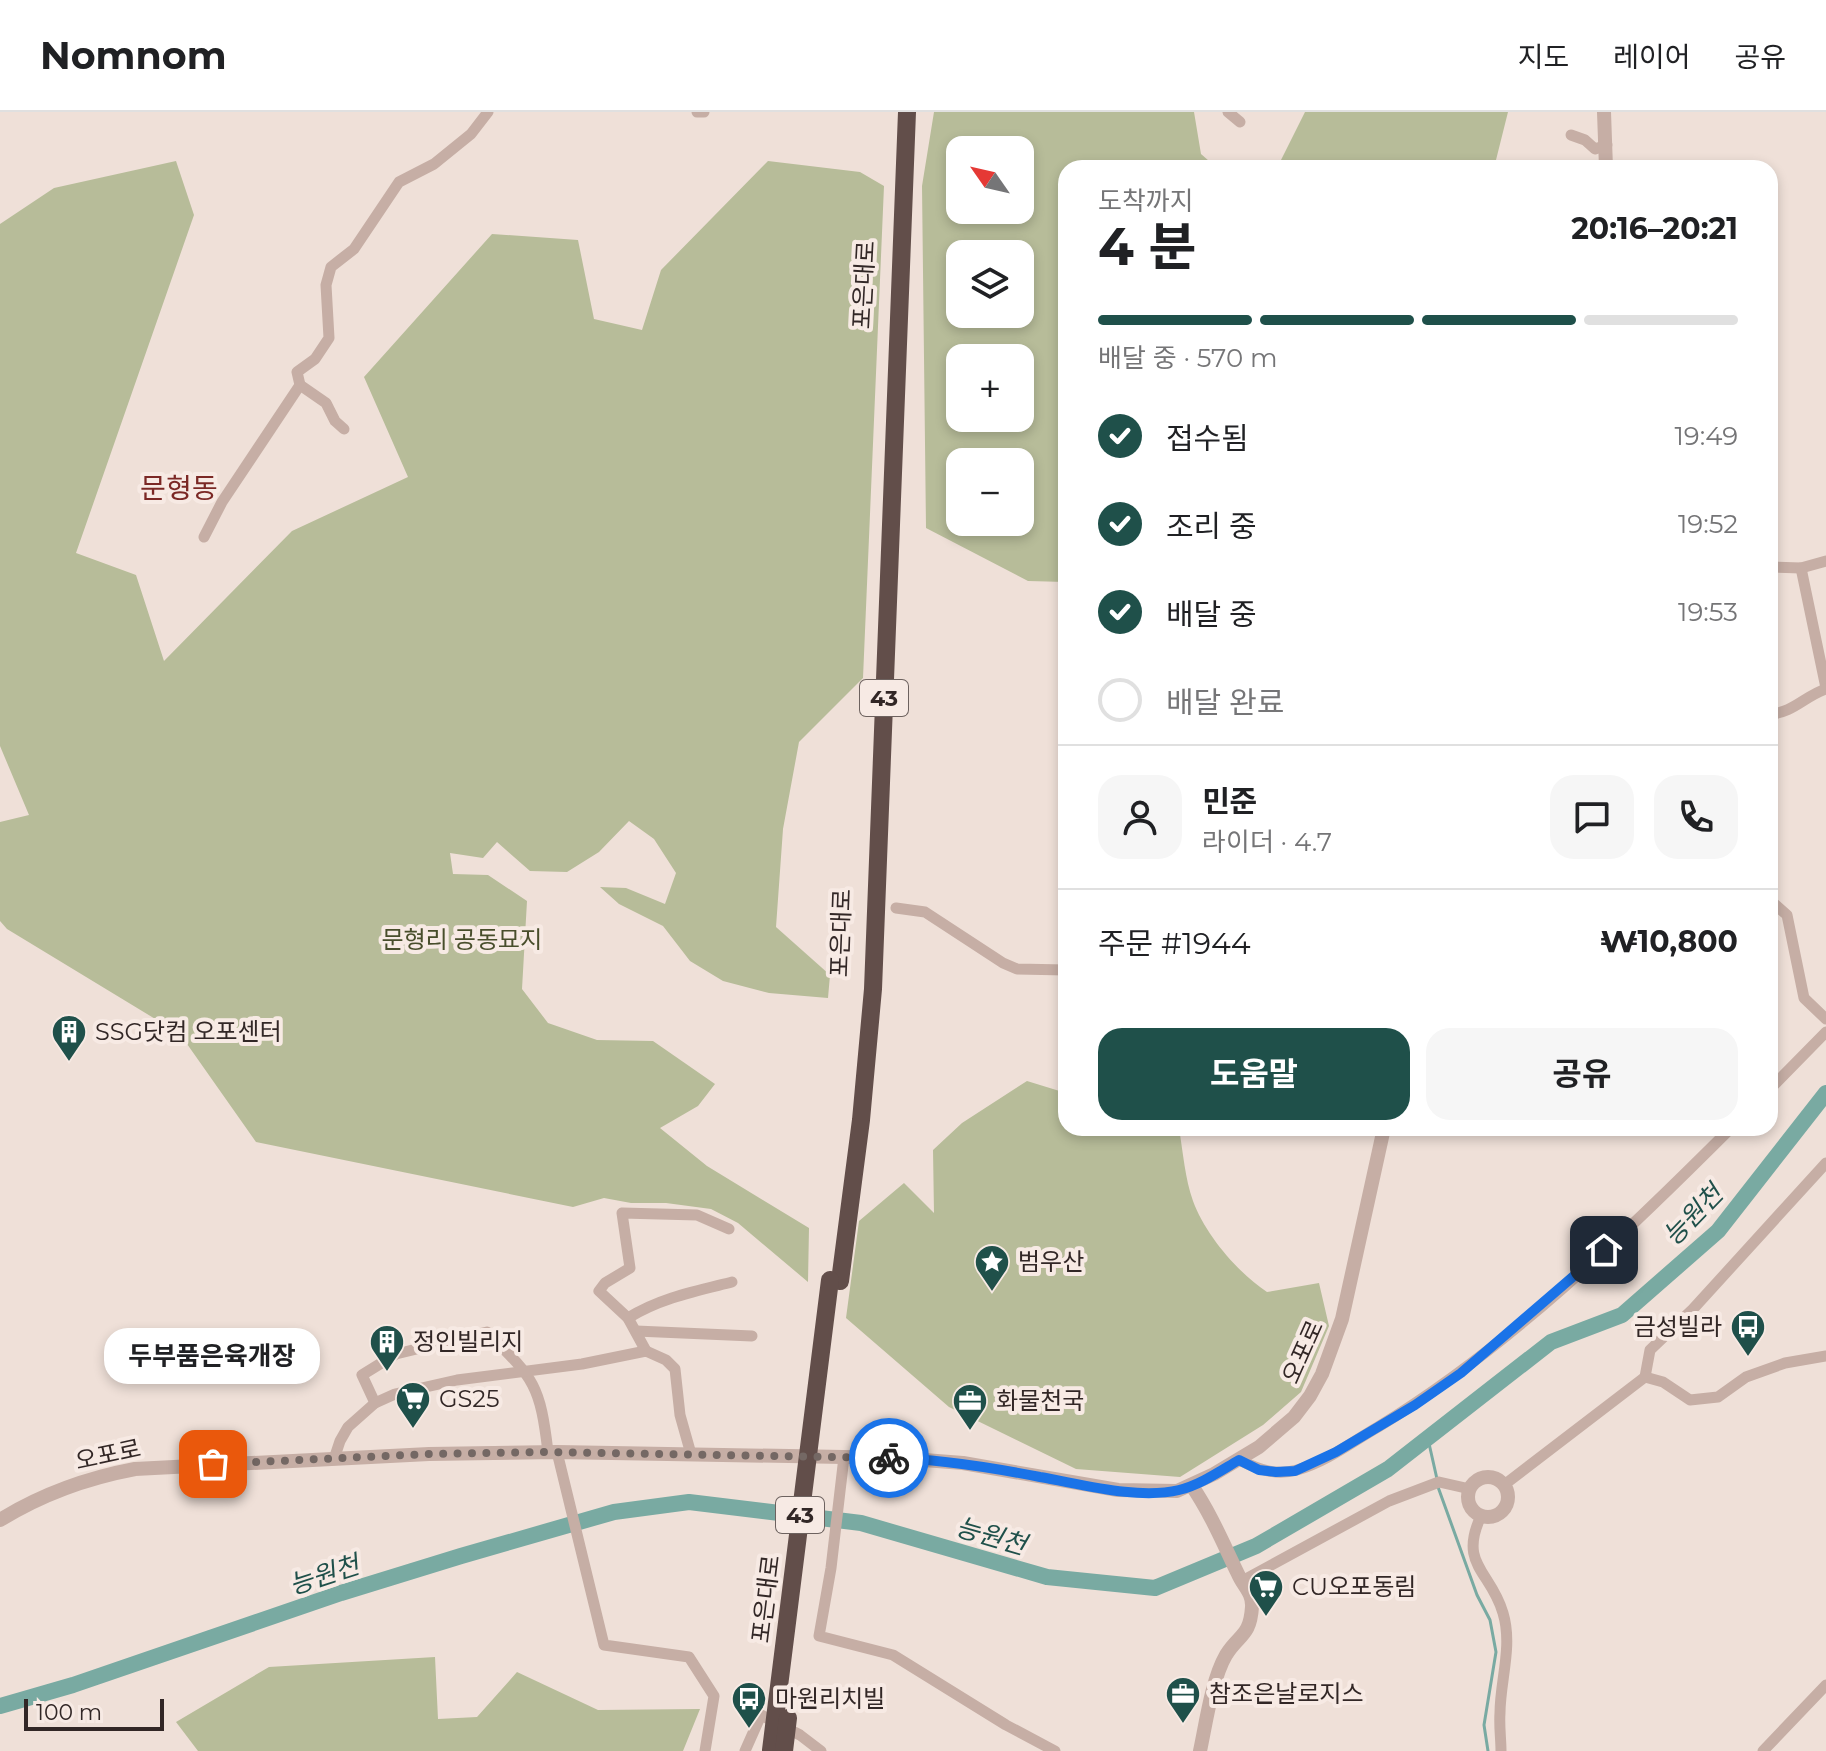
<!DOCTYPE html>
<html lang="ko">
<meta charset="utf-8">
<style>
:root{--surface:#fff;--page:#f6f6f6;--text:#202124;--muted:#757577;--line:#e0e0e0;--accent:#1f504a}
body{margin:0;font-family:Montserrat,"Noto Sans KR",sans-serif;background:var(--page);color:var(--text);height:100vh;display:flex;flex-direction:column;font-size:30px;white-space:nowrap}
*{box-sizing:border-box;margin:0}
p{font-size:26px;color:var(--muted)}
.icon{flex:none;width:44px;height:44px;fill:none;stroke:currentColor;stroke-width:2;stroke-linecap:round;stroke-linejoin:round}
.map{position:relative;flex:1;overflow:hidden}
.sheet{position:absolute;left:1058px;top:48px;width:720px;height:976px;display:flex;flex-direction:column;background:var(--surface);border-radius:24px;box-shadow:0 4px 12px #0003}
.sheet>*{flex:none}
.needle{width:52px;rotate:304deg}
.buttons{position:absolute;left:946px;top:24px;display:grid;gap:16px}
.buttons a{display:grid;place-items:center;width:88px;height:88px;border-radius:16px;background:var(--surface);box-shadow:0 4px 12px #0003;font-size:40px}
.scale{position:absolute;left:24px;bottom:20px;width:140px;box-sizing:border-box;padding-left:8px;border:4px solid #322726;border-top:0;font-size:22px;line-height:28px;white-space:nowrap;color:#322726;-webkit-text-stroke:6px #f7eae4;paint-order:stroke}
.pin{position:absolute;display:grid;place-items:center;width:68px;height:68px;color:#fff;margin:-34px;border-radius:16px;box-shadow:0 4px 12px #0006}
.courier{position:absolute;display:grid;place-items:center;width:80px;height:80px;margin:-40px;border:6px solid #1a73e8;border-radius:50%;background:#fff;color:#222;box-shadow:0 2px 10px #0007}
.bubble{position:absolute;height:56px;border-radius:24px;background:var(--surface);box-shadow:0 4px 12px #0003;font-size:26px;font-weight:700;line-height:56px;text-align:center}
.overview em{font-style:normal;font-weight:700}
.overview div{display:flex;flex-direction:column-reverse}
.overview{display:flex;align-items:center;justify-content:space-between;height:136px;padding:0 40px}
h1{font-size:52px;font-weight:700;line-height:60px}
.bar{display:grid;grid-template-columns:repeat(4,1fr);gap:12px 8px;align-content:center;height:96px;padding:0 40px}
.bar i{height:10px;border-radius:6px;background:var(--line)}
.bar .on{background:var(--accent)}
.bar p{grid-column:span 4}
.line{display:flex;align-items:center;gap:20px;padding:0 40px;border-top:2px solid var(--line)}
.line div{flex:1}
.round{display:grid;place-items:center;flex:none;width:84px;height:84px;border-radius:24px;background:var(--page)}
ol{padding:0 40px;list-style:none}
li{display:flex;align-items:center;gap:24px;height:88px}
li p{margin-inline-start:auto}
li .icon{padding:8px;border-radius:50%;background:var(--accent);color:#fff;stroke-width:4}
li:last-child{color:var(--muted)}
li i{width:44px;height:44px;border:4px solid var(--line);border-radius:50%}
.primary-button{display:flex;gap:16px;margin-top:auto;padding:16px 40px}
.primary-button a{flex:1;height:92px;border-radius:24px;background:var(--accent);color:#fff;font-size:32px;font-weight:700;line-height:92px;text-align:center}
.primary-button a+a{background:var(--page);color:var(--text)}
header{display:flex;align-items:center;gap:48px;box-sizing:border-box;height:112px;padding:0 40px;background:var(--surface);border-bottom:2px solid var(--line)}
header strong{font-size:38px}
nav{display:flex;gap:44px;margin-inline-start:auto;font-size:28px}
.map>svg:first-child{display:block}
.green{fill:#b7bc99;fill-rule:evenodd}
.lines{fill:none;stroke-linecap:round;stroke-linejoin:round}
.stream{stroke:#79aaa2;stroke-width:3}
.river{stroke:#79aaa2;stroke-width:16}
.minor{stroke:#c6aea5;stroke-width:11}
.tertiary{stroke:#c6aea5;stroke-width:14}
.trunk{stroke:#624e4a;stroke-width:18}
.trunk-bridge{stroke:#624e4a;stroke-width:18}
.done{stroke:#746864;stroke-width:8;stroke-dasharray:0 14.4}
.route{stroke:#1a73e8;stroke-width:10}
.labels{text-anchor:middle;stroke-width:8;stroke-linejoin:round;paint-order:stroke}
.shield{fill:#f7eae4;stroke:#6d625f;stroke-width:2}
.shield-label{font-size:22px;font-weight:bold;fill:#322726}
.street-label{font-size:24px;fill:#322726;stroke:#f7eae4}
.park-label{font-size:24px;fill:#484e2b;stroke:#f7eae4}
.poi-label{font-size:24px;fill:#322726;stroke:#f7eae4;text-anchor:start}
.water-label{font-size:26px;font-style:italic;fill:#1f504a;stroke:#f7eae4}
.quarter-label{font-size:28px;fill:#7b2825;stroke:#f7eae4}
</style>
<header>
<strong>Nomnom</strong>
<nav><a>지도</a><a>레이어</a><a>공유</a></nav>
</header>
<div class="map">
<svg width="1826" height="1639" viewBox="0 0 1826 1639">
<rect width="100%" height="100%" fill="#efe0d8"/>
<g class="green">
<path d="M 934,0 L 1194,0 L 1201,42 L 1217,56 L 1066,56 L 1066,470 L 1028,469 L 926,416 L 922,74 ZM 1020,38 L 1020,98 L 960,98 L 960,38 ZM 1020,142 L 1020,202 L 960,202 L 960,142 ZM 960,246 L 1020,246 L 1020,306 L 960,306 ZM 1020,350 L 1020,410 L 960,410 L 960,350 Z"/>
<polygon points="1305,0 1508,0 1494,56 1277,56"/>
<polygon points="176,49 194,103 76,441 136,463 164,549 292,419 408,365 364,265 492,122 578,128 594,207 642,218 661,158 768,49 860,60 884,74 863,566 799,630 783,717 776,815 830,863 828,886 769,881 723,869 690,849 663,814 619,792 600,775 626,776 665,792 676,761 654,727 629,709 599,740 567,760 530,759 497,730 483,746 450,741 453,762 488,763 527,789 522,877 548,911 597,928 653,929 715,972 698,994 660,1016 707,1054 809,1116 808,1170 738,1111 711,1097 666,1091 631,1091 604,1086 573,1095 256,1030 180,922 7,817 0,809 0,710 29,703 0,634 0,112 54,76"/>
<path d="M 1027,969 L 1066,981 L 1066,1016 L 1179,1016 C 1183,1040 1185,1067 1193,1089 C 1205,1122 1238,1161 1267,1180 L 1319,1171 L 1329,1214 L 1301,1280 L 1263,1313 L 1180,1365 L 1076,1357 L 949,1295 L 846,1206 L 859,1109 L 904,1071 L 934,1101 L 933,1038 L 962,1011 Z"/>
<polygon points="435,1545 438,1607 477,1605 517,1560 598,1598 700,1597 683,1639 198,1639 176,1610 269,1555"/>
</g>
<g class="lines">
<g class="stream">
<polyline points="1428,1327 1437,1367"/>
<polyline points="1438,1375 1477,1483 1490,1508 1496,1540 1484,1613 1488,1639"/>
</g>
<polyline class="river" points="0,1594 73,1573 341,1481 461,1444 614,1400 689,1390 861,1411 1047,1465 1155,1476 1256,1434 1388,1357 1551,1230 1622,1203 1718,1119 1826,981"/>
<g class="minor">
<polyline points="697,0 704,0"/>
<polyline points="1228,0 1240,10"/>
<polyline points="1571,23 1585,28 1595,37 1607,33"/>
<polyline points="300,273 326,291 335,309 344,317"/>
<polyline points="204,425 222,390 300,273 297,260 315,247 329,226 326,173 331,155 354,137 399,70 434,52 471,22 488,0"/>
<polyline points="1770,455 1801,456 1826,449"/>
<polyline points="1801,456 1826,576"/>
<path d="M 1770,602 C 1793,601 1805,584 1826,577"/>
<polyline points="1770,788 1787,803 1804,886 1826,907"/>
<polyline points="896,796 925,800 1003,851 1017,857 1066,858"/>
<polyline points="1770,977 1826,920"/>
<path d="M 628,1206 C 660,1186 696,1179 732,1170"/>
<polyline points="636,1219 752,1224"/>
<polyline points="646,1239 628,1206 599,1179 605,1171 630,1156 622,1101 697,1103 729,1117"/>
<polyline points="1645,1265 1650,1238 1693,1197 1826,1051"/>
<path d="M 375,1291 L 362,1263 L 396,1242 L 487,1220 C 534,1267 540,1272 548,1340"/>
<polyline points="557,1340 604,1533 689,1545 714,1584 705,1639"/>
<polyline points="844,1345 831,1456 819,1524 893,1543 1006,1613 1055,1639"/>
<polyline points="334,1347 340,1329 348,1315 375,1291 395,1282 457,1268 582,1252 646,1239 666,1248 675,1257 680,1303 691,1342"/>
<path d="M 1239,1348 C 1258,1357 1275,1364 1297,1358 C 1326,1350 1352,1330 1378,1315 C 1508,1236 1624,1123 1731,1016"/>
<polyline points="1504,1373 1645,1265 1663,1270 1690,1288 1718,1285 1746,1265 1785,1251 1826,1244"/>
<path d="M 1481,1404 C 1458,1453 1491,1459 1503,1501 C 1513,1534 1500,1569 1500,1601 C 1499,1614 1501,1627 1501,1639"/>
<polyline points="1242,1469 1389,1389 1439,1370 1470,1377"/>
<polyline points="745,1639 761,1603 800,1623 821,1639"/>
<polyline points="1763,1639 1826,1573"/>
</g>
<g class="tertiary">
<polyline points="1604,0 1606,56"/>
<circle cx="1488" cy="1385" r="20"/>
<path d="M 1192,1374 C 1211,1402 1223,1431 1238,1462 C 1243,1474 1253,1481 1252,1495 C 1250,1525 1239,1522 1226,1543 C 1212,1567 1206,1611 1200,1639"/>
<path d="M 0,1408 C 42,1382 87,1366 135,1357 L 429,1342 L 557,1340 L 898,1346 L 963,1351 L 1118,1378 L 1177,1379 L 1214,1362 L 1259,1335 L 1294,1305 L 1310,1284 L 1322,1262 L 1342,1207 L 1384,1016"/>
</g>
<polyline class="trunk" points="840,1169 861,1008 873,877 907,0"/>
<g class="trunk-bridge">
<polyline points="771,1638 830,1168"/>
<polyline points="784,1639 788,1606"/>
</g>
</g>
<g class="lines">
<polyline class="done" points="213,1352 429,1342 548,1340 889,1346"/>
<path class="route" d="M 889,1346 C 940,1347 989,1355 1040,1365 C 1081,1372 1138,1388 1179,1378 C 1200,1373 1220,1359 1239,1348 L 1259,1358 L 1276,1360 L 1295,1359 L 1336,1340 L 1415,1293 L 1461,1261 L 1604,1138"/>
</g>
<defs>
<symbol id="building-pin" viewBox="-11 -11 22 30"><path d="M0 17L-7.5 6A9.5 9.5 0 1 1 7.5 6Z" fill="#1f504a" stroke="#f7eae4"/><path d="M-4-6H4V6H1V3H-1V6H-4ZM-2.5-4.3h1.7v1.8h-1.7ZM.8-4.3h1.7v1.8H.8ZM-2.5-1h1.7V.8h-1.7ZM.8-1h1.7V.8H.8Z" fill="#fff"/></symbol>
<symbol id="sight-pin" viewBox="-11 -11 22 30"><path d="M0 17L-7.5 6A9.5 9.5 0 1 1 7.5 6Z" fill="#1f504a" stroke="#f7eae4"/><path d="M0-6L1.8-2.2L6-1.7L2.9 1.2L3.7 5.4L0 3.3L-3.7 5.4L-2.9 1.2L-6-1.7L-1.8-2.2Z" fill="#fff"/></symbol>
<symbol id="bus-pin" viewBox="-11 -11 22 30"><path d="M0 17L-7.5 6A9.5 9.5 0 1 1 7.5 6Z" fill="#1f504a" stroke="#f7eae4"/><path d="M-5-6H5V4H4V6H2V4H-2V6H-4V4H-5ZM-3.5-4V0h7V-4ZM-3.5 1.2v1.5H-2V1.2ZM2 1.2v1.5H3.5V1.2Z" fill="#fff"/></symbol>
<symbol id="supermarket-pin" viewBox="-11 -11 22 30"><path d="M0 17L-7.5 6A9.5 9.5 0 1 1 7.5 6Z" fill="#1f504a" stroke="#f7eae4"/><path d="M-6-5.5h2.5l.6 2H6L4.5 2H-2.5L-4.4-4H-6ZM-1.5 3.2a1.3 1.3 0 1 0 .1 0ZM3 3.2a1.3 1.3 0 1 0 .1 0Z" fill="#fff"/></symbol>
<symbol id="office-pin" viewBox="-11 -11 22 30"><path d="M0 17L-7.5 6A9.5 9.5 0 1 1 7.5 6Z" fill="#1f504a" stroke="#f7eae4"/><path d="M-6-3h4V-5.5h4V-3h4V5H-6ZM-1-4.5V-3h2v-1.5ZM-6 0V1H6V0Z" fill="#fff"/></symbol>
</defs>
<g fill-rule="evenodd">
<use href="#building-pin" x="49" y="900" width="40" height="54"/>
<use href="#sight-pin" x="972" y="1130" width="40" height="54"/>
<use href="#bus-pin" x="1728" y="1195" width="40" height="54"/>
<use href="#building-pin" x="367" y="1210" width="40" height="54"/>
<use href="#supermarket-pin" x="393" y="1267" width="40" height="54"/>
<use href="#office-pin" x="950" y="1269" width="40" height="54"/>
<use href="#supermarket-pin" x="1246" y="1455" width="40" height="54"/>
<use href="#office-pin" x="1163" y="1562" width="40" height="54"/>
<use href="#bus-pin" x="729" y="1567" width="40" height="54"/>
</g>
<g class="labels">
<g class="shield">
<rect x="860" y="568" width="48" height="36" rx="6"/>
<rect x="776" y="1385" width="48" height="36" rx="6"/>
</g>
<g class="shield-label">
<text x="884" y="594">43</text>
<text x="800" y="1411">43</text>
</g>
<g class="street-label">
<text transform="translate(864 173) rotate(-87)" y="8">포은대로</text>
<text transform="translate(841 821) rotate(-88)" y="8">포은대로</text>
<text transform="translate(1303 1240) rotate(-66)" y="8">오포로</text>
<text transform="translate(108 1343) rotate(-12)" y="8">오포로</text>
<text transform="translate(766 1487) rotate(-83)" y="8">포은대로</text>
</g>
<g class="park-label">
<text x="462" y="836">문형리 공동묘지</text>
</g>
<g class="poi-label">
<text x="95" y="928">SSG닷컴 오포센터</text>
<text x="1018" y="1158">범우산</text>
<text x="1722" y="1223" text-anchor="end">금성빌라</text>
<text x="413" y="1238">정인빌리지</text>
<text x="439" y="1295">GS25</text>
<text x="996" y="1297">화물천국</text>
<text x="1292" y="1483">CU오포동림</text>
<text x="1209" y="1590">참조은날로지스</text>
<text x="775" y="1595">마원리치빌</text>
</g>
<g class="water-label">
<text transform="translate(1693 1103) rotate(-46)" y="9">능원천</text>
<text transform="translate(991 1424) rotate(16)" y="9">능원천</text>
<text transform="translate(324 1463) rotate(-18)" y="9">능원천</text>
</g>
<g class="quarter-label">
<text x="179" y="386">문형동</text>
</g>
</g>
</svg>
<div class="buttons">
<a><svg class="needle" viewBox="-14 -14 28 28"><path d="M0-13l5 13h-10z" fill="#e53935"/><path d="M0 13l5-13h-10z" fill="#757577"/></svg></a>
<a><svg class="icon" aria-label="layers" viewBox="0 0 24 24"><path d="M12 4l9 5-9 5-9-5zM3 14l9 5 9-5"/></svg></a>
<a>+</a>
<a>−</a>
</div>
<div class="scale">100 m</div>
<div class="pin" style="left:213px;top:1352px;background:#ea580c"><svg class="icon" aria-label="bag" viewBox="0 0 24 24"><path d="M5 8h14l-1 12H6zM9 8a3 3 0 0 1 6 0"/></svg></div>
<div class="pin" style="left:1604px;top:1138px;background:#1f2937"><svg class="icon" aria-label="home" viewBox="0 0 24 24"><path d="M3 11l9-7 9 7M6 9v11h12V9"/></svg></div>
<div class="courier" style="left:889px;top:1346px"><svg class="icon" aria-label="bike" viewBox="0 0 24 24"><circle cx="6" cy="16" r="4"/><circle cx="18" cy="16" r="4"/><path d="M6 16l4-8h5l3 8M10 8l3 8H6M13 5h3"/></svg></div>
<div class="bubble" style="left:104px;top:1216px;width:216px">두부품은육개장</div>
<section class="sheet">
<div class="overview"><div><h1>4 분</h1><p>도착까지</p></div><em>20:16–20:21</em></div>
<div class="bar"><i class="on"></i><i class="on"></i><i class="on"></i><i></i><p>배달 중 · 570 m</p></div>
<ol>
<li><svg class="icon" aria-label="check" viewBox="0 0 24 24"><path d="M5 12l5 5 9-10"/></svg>접수됨<p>19:49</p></li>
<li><svg class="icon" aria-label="check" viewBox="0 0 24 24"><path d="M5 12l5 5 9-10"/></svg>조리 중<p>19:52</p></li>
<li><svg class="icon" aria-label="check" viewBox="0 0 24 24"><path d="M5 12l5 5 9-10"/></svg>배달 중<p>19:53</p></li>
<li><i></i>배달 완료</li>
</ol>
<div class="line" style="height:144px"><a class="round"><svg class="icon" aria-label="person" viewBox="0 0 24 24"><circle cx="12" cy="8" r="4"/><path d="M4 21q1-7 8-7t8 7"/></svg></a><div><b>민준</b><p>라이더 · 4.7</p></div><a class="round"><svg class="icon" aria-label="chat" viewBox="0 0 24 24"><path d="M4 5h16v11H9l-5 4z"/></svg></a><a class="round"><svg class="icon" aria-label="phone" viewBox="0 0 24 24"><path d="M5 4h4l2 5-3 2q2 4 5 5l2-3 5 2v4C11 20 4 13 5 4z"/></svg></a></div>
<div class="line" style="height:104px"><div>주문 #1944</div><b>₩10,800</b></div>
<div class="primary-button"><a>도움말</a><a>공유</a></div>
</section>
</div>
